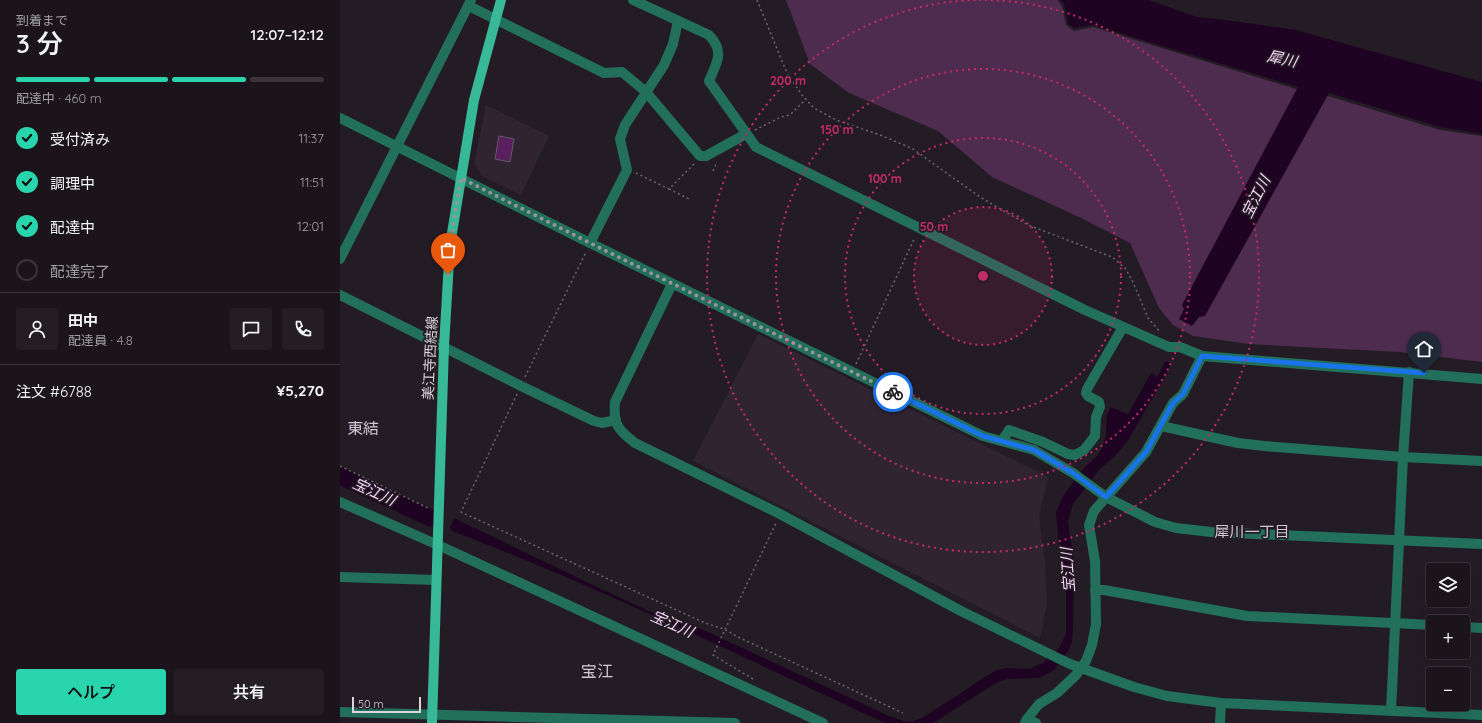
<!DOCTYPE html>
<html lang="ja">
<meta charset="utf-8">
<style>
:root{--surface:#1b151b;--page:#241e24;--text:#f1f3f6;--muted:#a09fa3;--line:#39343a;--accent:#29d5ac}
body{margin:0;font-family:Quicksand,"Noto Sans JP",sans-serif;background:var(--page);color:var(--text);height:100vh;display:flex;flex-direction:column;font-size:15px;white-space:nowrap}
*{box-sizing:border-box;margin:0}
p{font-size:13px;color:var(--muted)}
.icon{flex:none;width:22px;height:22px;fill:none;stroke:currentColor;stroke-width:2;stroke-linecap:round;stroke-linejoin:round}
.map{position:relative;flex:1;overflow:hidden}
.sheet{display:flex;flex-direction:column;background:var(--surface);width:340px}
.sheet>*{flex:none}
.tools{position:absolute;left:1086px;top:563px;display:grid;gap:8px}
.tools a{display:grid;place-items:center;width:44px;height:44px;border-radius:4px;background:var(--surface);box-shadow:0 4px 16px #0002,0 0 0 1px var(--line);font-size:20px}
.scale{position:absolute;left:12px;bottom:10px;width:69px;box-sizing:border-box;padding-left:4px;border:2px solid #dad5da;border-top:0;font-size:11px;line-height:14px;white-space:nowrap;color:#dad5da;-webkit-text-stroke:3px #241c24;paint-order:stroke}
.pin{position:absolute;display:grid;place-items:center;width:34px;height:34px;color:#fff;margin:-41px -17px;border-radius:50% 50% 50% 0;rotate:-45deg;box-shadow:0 0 4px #0007}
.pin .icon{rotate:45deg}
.courier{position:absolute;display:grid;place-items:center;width:40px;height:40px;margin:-20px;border:3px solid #1a73e8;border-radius:50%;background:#fff;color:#222;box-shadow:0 1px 5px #0007}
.overview em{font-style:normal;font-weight:600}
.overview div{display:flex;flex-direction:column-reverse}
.overview{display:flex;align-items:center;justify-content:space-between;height:68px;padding:0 16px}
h1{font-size:26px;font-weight:600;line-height:30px}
.bar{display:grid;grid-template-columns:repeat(4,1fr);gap:6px 4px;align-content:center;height:48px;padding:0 16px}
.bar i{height:5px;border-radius:3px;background:var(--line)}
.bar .on{background:var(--accent)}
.bar p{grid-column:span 4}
.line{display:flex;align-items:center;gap:10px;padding:0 16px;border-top:1px solid var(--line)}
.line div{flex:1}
.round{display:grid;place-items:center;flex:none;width:42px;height:42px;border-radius:4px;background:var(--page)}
ol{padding:0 16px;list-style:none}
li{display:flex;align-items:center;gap:12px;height:44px}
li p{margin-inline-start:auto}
li .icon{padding:4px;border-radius:50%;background:var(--accent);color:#111;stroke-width:4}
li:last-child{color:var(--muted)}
li i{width:22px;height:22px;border:2px solid var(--line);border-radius:50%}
.button{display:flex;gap:8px;margin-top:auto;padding:8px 16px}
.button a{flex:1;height:46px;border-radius:4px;background:var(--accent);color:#111;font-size:16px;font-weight:600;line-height:46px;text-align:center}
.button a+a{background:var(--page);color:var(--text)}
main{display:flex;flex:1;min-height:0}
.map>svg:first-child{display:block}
.built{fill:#302431}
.green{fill:#4d2c50}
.water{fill:#1f0322}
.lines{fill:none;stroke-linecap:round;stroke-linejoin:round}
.river{stroke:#1f0322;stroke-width:17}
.building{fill:#581e5d;stroke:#635a63}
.path{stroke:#6c656c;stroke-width:1.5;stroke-dasharray:2 3;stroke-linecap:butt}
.minor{stroke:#226f5a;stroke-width:10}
.major{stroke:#37b998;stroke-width:10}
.done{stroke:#9a949a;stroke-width:4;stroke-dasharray:0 7.2}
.route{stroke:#1a73e8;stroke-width:5}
.ring{fill:none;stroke:#c42b68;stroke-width:2;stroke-dasharray:2 4}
.labels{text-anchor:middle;stroke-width:3.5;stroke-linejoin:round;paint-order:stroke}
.street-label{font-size:14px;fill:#dad5da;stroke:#241c24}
.water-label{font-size:15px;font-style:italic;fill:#f6d4f8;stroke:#241c24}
.neighbourhood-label{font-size:15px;fill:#d1c6d1;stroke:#241c24}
.quarter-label{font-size:16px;fill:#d1c6d1;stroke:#241c24}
.centre{fill:#c42b68;stroke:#241c24;stroke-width:2}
.ring-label{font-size:12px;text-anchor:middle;font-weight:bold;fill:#c42b68;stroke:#241c24;stroke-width:3.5;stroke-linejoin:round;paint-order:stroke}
</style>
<main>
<section class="sheet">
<div class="overview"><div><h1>3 分</h1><p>到着まで</p></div><em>12:07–12:12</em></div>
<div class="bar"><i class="on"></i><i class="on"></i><i class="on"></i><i></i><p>配達中 · 460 m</p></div>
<ol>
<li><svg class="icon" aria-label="check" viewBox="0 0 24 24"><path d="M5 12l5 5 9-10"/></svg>受付済み<p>11:37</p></li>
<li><svg class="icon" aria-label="check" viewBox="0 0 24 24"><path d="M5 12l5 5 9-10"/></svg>調理中<p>11:51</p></li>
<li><svg class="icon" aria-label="check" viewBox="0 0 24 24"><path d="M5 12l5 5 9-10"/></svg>配達中<p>12:01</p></li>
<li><i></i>配達完了</li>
</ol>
<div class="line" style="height:72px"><a class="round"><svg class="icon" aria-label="person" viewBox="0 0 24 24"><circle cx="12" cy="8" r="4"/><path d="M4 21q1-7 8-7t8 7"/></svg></a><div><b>田中</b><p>配達員 · 4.8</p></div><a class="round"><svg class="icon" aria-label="chat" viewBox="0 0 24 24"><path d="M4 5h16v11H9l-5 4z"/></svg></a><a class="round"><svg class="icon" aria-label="phone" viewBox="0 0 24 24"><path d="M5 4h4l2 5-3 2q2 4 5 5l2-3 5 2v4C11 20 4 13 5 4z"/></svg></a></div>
<div class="line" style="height:52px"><div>注文 #6788</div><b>¥5,270</b></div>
<div class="button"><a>ヘルプ</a><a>共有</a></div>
</section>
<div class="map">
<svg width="1142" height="723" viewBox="0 0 1142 723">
<rect width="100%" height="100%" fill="#241c24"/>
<g class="built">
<polygon points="146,105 209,136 181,195 142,176 134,164"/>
<polygon points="418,334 708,477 699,516 705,564 707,604 700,638 353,461"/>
</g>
<polygon class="green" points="446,0 717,0 722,6 726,25 734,31 753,27 956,89 988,96 1100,130 1142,136 1142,362 1059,352 908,344 853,336 833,325 819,308 790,243 741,218 652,177 598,131 509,93 470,64"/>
<g class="water">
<polygon points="720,0 809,0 857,17 886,20 956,30 1142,82 1142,134 1100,127 989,93 865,316 859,317 852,326 839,319 844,309 842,305 958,87 753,25 734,28 728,24 724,4"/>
<path d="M 826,361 L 832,363 L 820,385 L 787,442 L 775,456 L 760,469 L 733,504 L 728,522 L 734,561 L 733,629 L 732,642 L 728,651 L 714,670 L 699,678 L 666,679 L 656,683 L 593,723 L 545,723 C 402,657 260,587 112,531 L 110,528 L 114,518 C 133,528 153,536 172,546 C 222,570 271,594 322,617 L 331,615 L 547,715 L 563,721 L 570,722 L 580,719 L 615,697 L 646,676 L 657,670 L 666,668 L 689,669 L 703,663 L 719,648 L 726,634 L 726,588 L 723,587 L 722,566 L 718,536 L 716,512 L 723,496 L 745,467 L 758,455 L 763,446 L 766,435 L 767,415 L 771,407 L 788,414 L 811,373 L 817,377 Z"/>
</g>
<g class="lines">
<polyline class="river" points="0,476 90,518"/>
</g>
<polygon class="building" points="159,136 174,139 170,162 155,159"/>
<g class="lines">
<g class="path">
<polyline points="417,0 447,73 462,95 474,108 496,120 543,136 573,149 640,197 688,225 772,257 785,268 792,280 808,318 820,332"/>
<polyline points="415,130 441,117 450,115 466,99"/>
<polyline points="373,171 377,162"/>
<polyline points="296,173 329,189 354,164"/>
<polyline points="329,189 351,200"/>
<polyline points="516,364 575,237"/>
<polyline points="185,377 246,252"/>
<polyline points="177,394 121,512 365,623 384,629 400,638 563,713"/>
<polyline points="0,466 90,509"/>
<polyline points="413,679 373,655 436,523"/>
</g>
<g class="minor">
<path d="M 293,0 L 369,35 C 385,52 377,62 369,81 L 416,147 L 745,310 L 829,347 L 840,347 L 862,356 L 1142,379"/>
<polyline points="129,6 264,73 282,72 306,92 360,156 366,156 406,134"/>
<polyline points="0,118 250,243 643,436 694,450 733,473 766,497 815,522 836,528 871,532 1142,544"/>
<polyline points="250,243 287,170 280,139 285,125 324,65 333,44 338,21"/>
<polyline points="0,259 131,0"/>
<path d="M 332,284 L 275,402 C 273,424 278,430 295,443 L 440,514 L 621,611 L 730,664 L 794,687 L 827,696 L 881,703 L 1142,715"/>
<polyline points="0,295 181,386 254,421 262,423 276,420"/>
<polyline points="821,426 898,443 924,446 1063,457 1142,461"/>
<polyline points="662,441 669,430 703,442 728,454 735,455 744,450 755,436 756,417 760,407 759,402 748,396 746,393 747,389 783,327"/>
<polyline points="0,502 98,545 483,723"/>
<polyline points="0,577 96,580"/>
<polyline points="755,590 764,590 907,616 1093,625"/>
<polyline points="1123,627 1142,628"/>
<polyline points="1051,711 1063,457 1069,372"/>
<polyline points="0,712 395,723"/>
<polyline points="687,719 696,723"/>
<polyline points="685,723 687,719 699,704 717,693 736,675 746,661 752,645 756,624 755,561 749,525 754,511 806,452 833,403 843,394 862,356"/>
<polyline points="880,723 881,703"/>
</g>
<polyline class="major" points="92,723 104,346 110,245 134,100 161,0"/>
</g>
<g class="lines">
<polyline class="done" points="108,274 110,245 121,178 264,250 553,392"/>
<polyline class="route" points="553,392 643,436 694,450 733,473 766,497 806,452 833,403 843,394 862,356 1084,373"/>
</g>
<circle cx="643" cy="276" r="69" fill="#c42b68" fill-opacity=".12"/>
<g class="ring">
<circle cx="643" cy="276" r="69"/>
<circle cx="643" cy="276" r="138"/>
<circle cx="643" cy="276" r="207"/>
<path d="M645 0A276 276 0 1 1 641 0"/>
</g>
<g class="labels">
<g class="street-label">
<text transform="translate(90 358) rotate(-87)" y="5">美江寺西結線</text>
</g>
<g class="water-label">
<text transform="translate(942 59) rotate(12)" y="5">犀川</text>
<text transform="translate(916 197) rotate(-63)" y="5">宝江川</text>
<text transform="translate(34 492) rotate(25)" y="5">宝江川</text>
<text transform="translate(728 570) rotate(-94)" y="5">宝江川</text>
<text transform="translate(332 624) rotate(24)" y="5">宝江川</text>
</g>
<g class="neighbourhood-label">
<text x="912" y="537">犀川一丁目</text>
</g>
<g class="quarter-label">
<text x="23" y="434">東結</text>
<text x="257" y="677">宝江</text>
</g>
</g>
<circle cx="643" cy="276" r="6" class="centre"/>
<g class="ring-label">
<text x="448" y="85">200 m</text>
<text x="497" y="134">150 m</text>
<text x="545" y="183">100 m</text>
<text x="594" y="231">50 m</text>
</g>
</svg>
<div class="tools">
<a><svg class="icon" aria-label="layers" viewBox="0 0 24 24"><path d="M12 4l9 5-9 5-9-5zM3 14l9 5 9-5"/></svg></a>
<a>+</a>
<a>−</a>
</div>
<div class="scale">50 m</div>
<div class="pin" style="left:108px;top:274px;background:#ea580c"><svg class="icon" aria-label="bag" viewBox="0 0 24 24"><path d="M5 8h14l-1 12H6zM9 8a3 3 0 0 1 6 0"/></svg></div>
<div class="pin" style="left:1084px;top:373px;background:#1f2937"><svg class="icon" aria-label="home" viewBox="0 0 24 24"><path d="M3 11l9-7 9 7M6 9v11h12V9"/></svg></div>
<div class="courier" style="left:553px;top:392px"><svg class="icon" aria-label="bike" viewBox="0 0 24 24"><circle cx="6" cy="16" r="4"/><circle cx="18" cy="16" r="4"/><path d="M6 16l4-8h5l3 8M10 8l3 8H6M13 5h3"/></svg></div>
</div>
</main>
